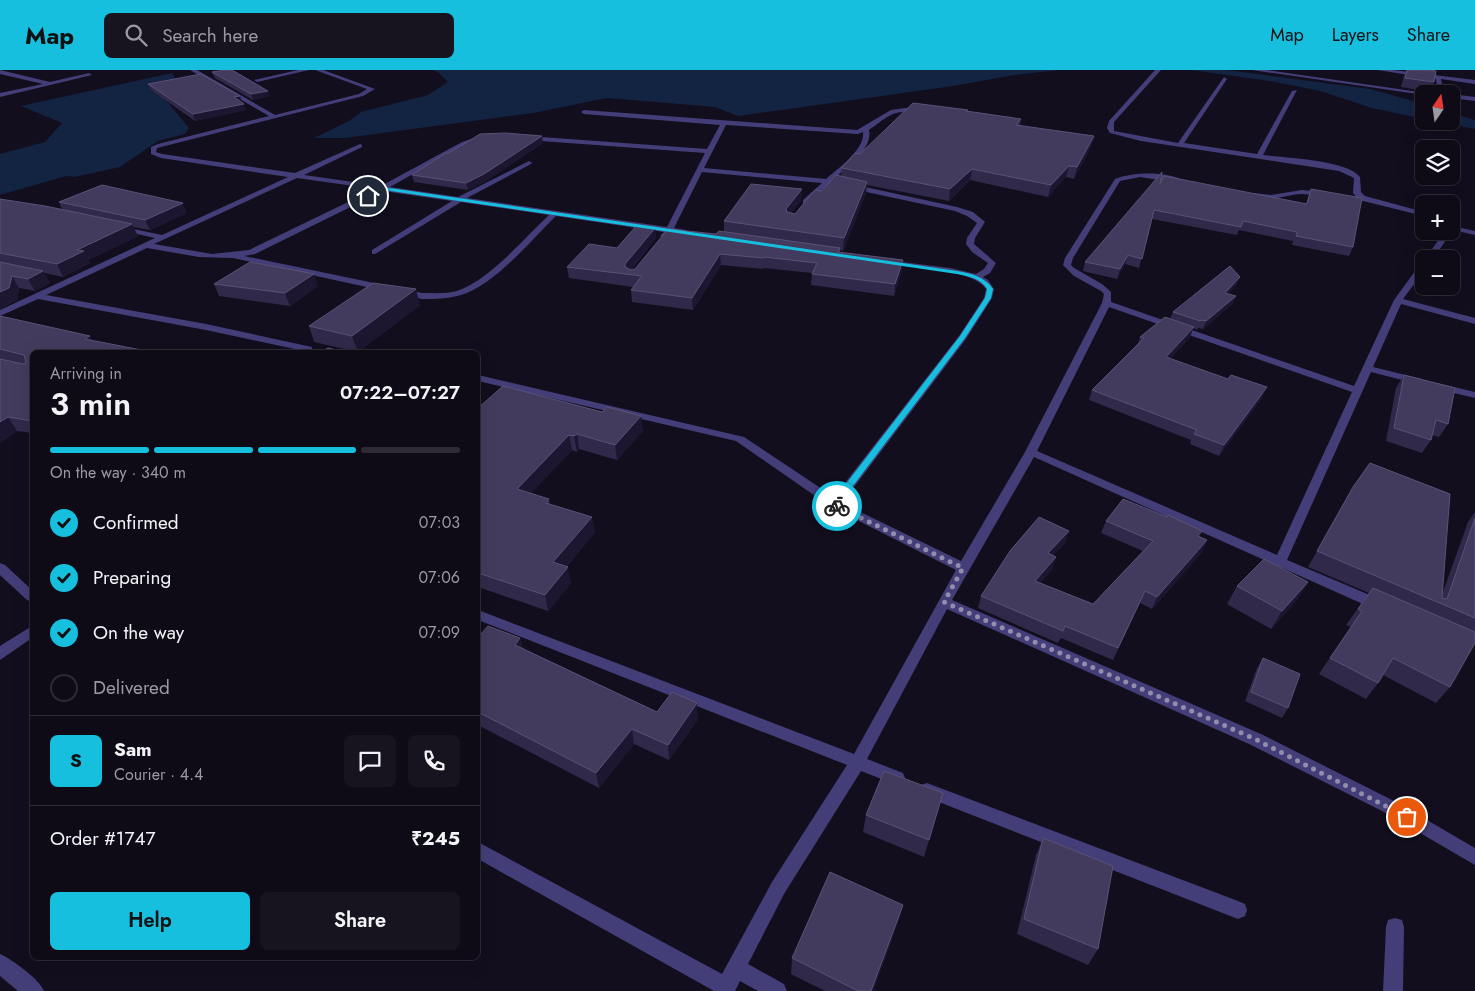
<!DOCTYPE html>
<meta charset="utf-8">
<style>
:root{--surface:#0e0a16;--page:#17131f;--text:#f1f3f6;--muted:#9b9aa1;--line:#2e2b35;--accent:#17bfdf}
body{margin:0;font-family:Jost,sans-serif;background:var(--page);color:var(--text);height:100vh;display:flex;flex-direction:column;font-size:19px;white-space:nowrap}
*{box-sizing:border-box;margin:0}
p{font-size:16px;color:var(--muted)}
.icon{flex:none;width:28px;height:28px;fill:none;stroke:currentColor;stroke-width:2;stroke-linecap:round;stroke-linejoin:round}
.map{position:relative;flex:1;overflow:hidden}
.drawer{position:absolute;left:30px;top:280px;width:450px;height:610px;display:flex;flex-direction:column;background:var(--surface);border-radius:8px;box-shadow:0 5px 20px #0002,0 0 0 1px var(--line)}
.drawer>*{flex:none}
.needle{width:32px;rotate:13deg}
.fabs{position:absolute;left:1415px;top:15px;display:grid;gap:10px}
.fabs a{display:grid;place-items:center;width:45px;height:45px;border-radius:8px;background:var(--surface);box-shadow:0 5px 20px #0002,0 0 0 1px var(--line);font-size:25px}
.pin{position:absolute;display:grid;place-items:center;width:42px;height:42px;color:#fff;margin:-21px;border:2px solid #fff;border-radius:50%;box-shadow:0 1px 5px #0007}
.courier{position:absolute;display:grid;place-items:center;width:50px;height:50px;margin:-25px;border:4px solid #17bfdf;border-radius:50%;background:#fff;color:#222;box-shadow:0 1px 6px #0007}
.head em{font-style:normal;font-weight:600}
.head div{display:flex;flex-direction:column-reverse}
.head{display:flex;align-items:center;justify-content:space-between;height:85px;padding:0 20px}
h1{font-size:32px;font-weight:600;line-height:38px}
.bar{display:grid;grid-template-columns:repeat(4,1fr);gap:8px 5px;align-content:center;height:60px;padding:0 20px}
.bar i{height:6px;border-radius:4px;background:var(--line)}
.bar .active{background:var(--accent)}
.bar p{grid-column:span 4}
.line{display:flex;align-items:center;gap:12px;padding:0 20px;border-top:1px solid var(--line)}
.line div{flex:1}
.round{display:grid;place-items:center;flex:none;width:52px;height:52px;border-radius:8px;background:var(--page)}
ol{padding:0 20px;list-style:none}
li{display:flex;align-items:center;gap:15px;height:55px}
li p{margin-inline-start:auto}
li .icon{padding:5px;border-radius:50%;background:var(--accent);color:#111;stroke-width:4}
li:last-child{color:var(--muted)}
li i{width:28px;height:28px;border:2px solid var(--line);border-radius:50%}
.cta{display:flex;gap:10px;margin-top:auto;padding:10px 20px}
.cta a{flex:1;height:58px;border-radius:8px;background:var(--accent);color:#111;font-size:20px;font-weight:600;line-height:58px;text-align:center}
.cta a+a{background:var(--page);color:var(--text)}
header{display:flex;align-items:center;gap:30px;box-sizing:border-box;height:70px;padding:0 25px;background:var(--accent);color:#111}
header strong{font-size:24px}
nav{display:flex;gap:28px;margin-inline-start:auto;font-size:18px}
.search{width:350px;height:45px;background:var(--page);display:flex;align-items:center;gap:12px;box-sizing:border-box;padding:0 18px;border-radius:8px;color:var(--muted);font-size:19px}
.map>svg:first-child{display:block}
.water{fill:#132342}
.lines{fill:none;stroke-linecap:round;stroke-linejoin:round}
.minor{fill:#433e78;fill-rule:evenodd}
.wall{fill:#31294a}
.shaded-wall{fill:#1d1631}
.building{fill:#433b5d;stroke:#5a5276}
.route{fill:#17bfdf}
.done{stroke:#928cad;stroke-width:5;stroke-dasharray:0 9}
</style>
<header>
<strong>Map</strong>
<div class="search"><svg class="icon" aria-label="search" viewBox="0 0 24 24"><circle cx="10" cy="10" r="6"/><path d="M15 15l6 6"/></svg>Search here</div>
<nav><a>Map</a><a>Layers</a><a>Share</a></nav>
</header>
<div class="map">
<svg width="1475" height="921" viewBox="0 0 1475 921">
<rect width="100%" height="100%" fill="#120e1e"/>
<g class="water">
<polygon points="433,0 1060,0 1014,5 953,16 738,46 715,37 607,28 533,43 345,68 314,68 349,51 361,42 428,25 448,12 439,3"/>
<polygon points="1191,0 1227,0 1370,19 1424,34 1424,49 1372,38 1320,21 1270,11"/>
<polygon points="172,3 177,12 161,24 189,58 185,64 158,71 120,97 75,107 66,106 0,125 0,84 45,72 62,53 21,36"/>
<polygon points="1451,43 1475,50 1475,59 1435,51 1451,51"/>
</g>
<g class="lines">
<g class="minor">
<polygon points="0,0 50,12 89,3 92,5 0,27 0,23 43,14 0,4"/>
<path d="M 190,0 L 197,0 L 275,45 L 359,24 L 367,19 L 315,0 L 323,0 L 375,19 L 363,26 L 157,78 L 156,82 L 162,84 L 295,103 L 360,74 L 362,75 L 362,77 L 304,105 L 381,116 L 462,72 L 487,64 L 489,65 L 489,67 L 466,74 L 390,117 L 458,127 L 529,91 L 532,93 L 531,94 L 467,128 L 667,157 L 705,83 L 527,70 L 524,68 L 527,66 L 707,79 L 720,55 L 584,44 L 581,42 L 584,40 L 857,60 L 891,40 L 905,38 L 923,40 L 921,43 C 891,40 892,44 869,60 C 873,80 846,97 833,110 L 957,137 L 973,142 L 985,152 L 975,168 L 974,174 L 996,193 L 990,203 L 983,207 L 988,210 L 994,219 L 992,228 L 966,269 L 842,433 L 961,491 L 1025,382 L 1102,233 L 1104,224 L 1101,221 L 1074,206 L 1063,195 L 1065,188 L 1115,109 C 1133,102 1167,101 1184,111 L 1180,113 L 1140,107 L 1120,111 L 1073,188 L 1071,195 L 1074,198 L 1102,214 L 1111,222 L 1111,232 L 1354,316 L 1394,230 L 1421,193 L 1424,193 L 1424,201 L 1403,229 L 1475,248 L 1475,254 L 1401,234 L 1373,297 L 1422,309 L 1423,311 L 1418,314 L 1371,302 L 1287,490 L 1384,531 L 1386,535 L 1384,539 L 1374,539 L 1034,387 L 952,530 L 1261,664 L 1396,732 L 1475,778 L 1475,795 L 1384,742 L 1249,674 L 947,539 L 867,689 L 903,703 L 905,708 L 903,713 L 897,715 L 861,701 L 784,824 L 748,894 L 784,914 L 787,921 L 758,921 L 740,911 L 735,921 L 714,921 L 478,789 L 478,772 L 722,904 L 772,812 L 847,695 L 478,550 L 478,540 L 854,684 L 956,500 L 831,437 L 736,371 L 478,311 L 478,305 L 744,367 L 834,427 L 959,266 L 984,228 L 986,219 C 972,198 910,198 886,194 L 882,192 L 886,190 L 950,198 L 976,204 L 984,199 L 988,193 L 972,182 L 966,174 L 967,168 L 977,153 L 967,146 L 955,141 L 829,114 L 806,134 L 803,134 L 803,130 L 822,113 L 702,102 L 674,158 L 686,160 L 686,164 L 671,163 L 664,168 L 660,166 L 664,162 L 556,146 C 530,171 496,214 461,225 C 448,229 435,229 422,229 L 233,188 L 199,187 L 147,178 L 46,225 L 206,254 L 312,277 L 312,281 L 309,282 L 206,260 L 38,229 L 0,246 L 0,240 L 155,168 L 115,159 L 115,155 L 162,165 L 288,107 L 161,88 L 151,84 L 151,77 L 158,74 L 269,46 ZM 726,55 L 858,64 L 863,62 C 865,80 838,98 826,109 L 704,98 ZM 297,108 L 375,119 L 249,180 L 212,184 L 154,174 ZM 383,121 L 452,131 L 372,180 L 372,184 L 375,184 L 461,132 L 549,145 C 523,169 491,209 457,221 C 446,224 433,223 422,223 L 244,186 L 255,184 ZM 1109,237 L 1352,322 L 1277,485 L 1037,381 Z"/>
<polygon points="298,0 309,0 257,12 254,10"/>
<path d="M 1155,0 L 1161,0 L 1114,52 L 1114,61 L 1178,73 L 1224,7 L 1227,9 L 1184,73 L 1257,84 L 1292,21 L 1297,20 L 1263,85 C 1285,88 1347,90 1360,107 L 1361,122 L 1365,126 L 1424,142 L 1424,146 L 1359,130 L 1353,123 L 1354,108 L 1339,101 L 1141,71 L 1110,63 L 1107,58 L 1109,51 Z"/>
<polygon points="1252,0 1267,0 1433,24 1424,25"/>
<polygon points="1377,0 1393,0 1475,10 1475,14 1441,9 1444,24 1438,24 1436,9"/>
<polygon points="1451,24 1475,27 1475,31 1451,28"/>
<path d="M 1302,120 L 1325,122 L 1329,124 C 1321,129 1310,124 1301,124 C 1285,125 1264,134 1249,125 L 1253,123 L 1271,125 Z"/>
<polygon points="1452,156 1475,161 1475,165 1453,160 1433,189 1425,189 1445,161 1451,161"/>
<polygon points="1437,313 1475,322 1475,328 1433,318 1432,316"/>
<polygon points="0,493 5,495 32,520 32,532 27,530 0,505"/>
<polygon points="32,556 32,568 0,590 0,576"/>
<polygon points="927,713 1238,831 1245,834 1247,840 1245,846 1238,849 921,725 919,720 921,715"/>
<polygon points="1395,848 1402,850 1404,857 1403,921 1383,921 1386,857 1388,850"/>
<path d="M 0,884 C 13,890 39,909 44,921 L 18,921 L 0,906 Z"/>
</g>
</g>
<g class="wall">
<polygon points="1407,0 1434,0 1434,12 1429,22 1401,17 1404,6"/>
<polygon points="212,2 270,26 253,30 215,8"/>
<polygon points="148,14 242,32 246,40 195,51 151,20"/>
<polygon points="968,40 967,41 1021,49 1020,55 1091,77 1074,109 1066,107 1048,127 970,110 949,131 867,115 866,123 843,181 840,180 840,182 903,190 902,201 894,226 811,215 812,203 764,198 763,199 721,195 693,240 632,232 631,220 633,217 569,208 567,197 617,178 656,168 631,200 716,164 724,162 724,151 801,130 791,143 795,144 822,121 841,106 842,98 860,84"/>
<polygon points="543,73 486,111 468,120 414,112 412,105 449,83"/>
<polygon points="1160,114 1306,134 1311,119 1353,177 1349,186 1292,175 1293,171 1239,160 1237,165 1152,149 1139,198 1125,194 1117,209 1083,201 1085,192"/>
<polygon points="0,129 62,139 59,132 187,143 150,160 133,157 138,166 88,190 90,193 63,207 44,203 50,213 35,221 19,218 17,230 0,239"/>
<polygon points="214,214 318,216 290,236 219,226"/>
<polygon points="1237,214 1228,224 1236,226 1232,234 1203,259 1198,258 1197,260 1193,258 1190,267 1170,289 1262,328 1219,386 1190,374 1191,370 1089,330 1092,320 1138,274 1140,267 1170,249 1173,242"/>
<polygon points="420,235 358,282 314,272 309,256"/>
<polygon points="0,246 32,282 32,363 17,361 0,373"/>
<polygon points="1404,305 1448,354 1439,367 1432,365 1431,370 1422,383 1386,371 1396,318"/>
<polygon points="478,338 643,361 617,390 579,379 577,382 572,380 530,424 549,429 550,434 595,462 566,497 571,513 548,541 478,517"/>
<polygon points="1353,417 1443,522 1468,452 1475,442 1475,573 1450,617 1436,633 1383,605 1378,613 1366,629 1319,604 1351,557 1346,555 1369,523 1308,497"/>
<polygon points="1106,451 1200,466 1202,482 1152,539 1140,533 1113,590 1061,568 1058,573 978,538 981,526 1069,461 1065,473 1053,485 1056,487 1052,499 1040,513 1093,534 1143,481 1101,463"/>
<polygon points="1308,512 1297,530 1271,559 1227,534 1237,516"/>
<polygon points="478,562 481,564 520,568 523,579 657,642 698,649 669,690 634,674 599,718 478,655"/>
<polygon points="1263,588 1288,638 1282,648 1245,631 1257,598"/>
<polygon points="943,723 924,787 863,762 866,745"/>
<polygon points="1043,768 1098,879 1088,895 1017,864 1036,785"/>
<polygon points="903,835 898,852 873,921 825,921 791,904 792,888"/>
</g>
<g class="shaded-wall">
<polygon points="268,21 270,26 253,30 251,24"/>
<polygon points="240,26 242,32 234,27"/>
<polygon points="244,34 246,40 195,51 193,44"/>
<polygon points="542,66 543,73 486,111 468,120 466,113"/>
<polygon points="1094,66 1091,77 1074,109 1077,97"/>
<polygon points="1069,96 1066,107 1048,127 1051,115"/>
<polygon points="972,99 970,110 949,131 950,119"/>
<polygon points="867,112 866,123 843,181 844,168"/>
<polygon points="802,119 801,130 785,151 786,139"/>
<polygon points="183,133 187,143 150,160 145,150"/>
<polygon points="132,154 138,166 88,190 90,193 63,207 57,194 77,180"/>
<polygon points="656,157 656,168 627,204 625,194"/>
<polygon points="720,184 721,195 693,240 692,228"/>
<polygon points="1128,185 1125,194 1117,209 1120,199"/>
<polygon points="903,190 902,201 894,226 895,214"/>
<polygon points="43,201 50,213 35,221 28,209"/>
<polygon points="314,204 318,216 290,236 285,223"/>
<polygon points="12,206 19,218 17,230 0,239 0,222"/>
<polygon points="1240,207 1237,214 1222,231 1225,223"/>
<polygon points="416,219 420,235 358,282 352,266"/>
<polygon points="1236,226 1232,234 1203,259 1206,251"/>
<polygon points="1194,257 1190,267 1162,298 1166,287"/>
<polygon points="90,266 97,279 85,269"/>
<polygon points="1267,317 1262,328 1219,386 1224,375"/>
<polygon points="641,346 643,361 617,390 615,375"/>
<polygon points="8,347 17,361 0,373 0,352"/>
<polygon points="577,364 579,379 577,382 574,366"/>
<polygon points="569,365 572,380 520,435 517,419"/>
<polygon points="592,447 595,462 556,508 553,492"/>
<polygon points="1069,461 1065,473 1044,495 1048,483"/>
<polygon points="1207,470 1202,482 1152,539 1157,527"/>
<polygon points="1056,487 1052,499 1031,523 1035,511"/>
<polygon points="568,497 571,513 548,541 545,525"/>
<polygon points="1308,512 1297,530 1271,559 1282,541"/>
<polygon points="520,568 524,584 515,575"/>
<polygon points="697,633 698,649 669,690 668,675"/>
<polygon points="632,659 634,674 599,718 596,703"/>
<polygon points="903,835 898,852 873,921 871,921"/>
</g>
<g class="building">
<polygon points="225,0 232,0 268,21 251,24 212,2"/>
<polygon points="1407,0 1429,0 1436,1 1434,12 1405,8"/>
<polygon points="201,4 240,26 234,27 244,34 193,44 148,14"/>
<polygon points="913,33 968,40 966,41 1021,49 1016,55 1094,66 1077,97 1069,96 1051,115 972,99 950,119 842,98 855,83 860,84"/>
<polygon points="505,63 542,66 484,104 466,113 412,105 446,83 449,83 480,64"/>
<polygon points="1162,102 1160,114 1164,106 1307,134 1311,119 1362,128 1353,177 1296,166 1297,162 1243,151 1241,157 1154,140 1142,189 1128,185 1120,199 1085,192"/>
<polygon points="836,105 867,112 844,168 724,151 751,114 802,119 786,139 787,142 795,144 815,120 822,121"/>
<polygon points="102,115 183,133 145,150 59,132"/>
<polygon points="0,129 45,136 132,154 77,180 84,181 57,194 0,183"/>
<polygon points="637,155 656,157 625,194 625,197 631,200 635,199 668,159 716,164 719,161 840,178 838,182 903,190 895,214 812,204 817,193 764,187 763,188 720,184 692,228 631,220 642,206 567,197 589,174 617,178"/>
<polygon points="0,192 43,201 28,209 12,206 9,218 0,222"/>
<polygon points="250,192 314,204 285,223 214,214"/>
<polygon points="1230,196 1240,207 1225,223 1236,226 1206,251 1201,250 1200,251 1173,242"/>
<polygon points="373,213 416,219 352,266 309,256"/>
<polygon points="0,246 90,266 85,269 152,282 32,282 32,351 8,347 0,352 0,289 23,294 26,293 24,285 0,279"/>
<polygon points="1165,247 1194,257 1166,287 1228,309 1231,305 1267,317 1224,375 1194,364 1197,360 1092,320 1144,268 1140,267"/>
<polygon points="328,278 345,282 321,282"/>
<polygon points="1404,305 1455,318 1448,354 1436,350 1431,370 1394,358"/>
<polygon points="503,316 602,342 607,337 641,346 615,375 577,364 574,366 569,365 517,419 549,429 546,433 592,447 553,492 568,497 545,525 478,503 478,338"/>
<polygon points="1370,393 1450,424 1442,528 1447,529 1475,448 1475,548 1317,481 1353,417"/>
<polygon points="1123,429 1167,447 1168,445 1202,461 1198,466 1207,470 1157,527 1145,521 1118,578 1065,556 1063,561 981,526 1010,481 1039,447 1069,461 1048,483 1056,487 1035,511 1093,534 1153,471 1106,451"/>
<polygon points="1264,489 1308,512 1282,541 1237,516"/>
<polygon points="1373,518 1475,562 1475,573 1450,617 1393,588 1378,613 1330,588 1362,541 1358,539"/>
<polygon points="488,556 520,568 515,575 657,642 672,622 697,633 668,675 632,659 596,703 478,642 478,562 481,564"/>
<polygon points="1263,588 1300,604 1288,638 1251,622"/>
<polygon points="884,701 943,723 929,770 866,745"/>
<polygon points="1043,768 1113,796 1098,879 1024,849"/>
<polygon points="830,802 903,835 871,921 858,921 792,888"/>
</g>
<path class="route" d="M 383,117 L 957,201 C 972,204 984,206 993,219 L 991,228 L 965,268 L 840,433 L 840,437 L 832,436 L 832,432 L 960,266 L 985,228 L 987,219 C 980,208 970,207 957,204 L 384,120 L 369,127 L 365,126 Z"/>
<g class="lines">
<polyline class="done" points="837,436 963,498 944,532 1255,669 1407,747"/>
</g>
</svg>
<div class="fabs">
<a><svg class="needle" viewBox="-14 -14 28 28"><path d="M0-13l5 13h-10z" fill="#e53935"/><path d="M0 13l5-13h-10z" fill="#9b9aa1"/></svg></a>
<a><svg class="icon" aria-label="layers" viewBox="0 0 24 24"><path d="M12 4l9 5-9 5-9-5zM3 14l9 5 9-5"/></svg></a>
<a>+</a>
<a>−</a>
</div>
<div class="pin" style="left:1407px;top:747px;background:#ea580c"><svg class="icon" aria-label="bag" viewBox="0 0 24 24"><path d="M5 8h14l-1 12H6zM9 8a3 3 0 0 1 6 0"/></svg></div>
<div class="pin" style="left:368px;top:126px;background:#1f2937"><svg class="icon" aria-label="home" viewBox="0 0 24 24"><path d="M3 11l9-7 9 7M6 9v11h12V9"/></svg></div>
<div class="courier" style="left:837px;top:436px"><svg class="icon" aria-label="bike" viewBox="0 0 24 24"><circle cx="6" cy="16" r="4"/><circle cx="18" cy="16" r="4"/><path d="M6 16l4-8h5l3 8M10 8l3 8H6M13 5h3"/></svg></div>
<section class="drawer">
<div class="head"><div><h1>3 min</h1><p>Arriving in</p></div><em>07:22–07:27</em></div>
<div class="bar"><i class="active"></i><i class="active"></i><i class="active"></i><i></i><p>On the way · 340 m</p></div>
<ol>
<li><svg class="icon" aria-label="check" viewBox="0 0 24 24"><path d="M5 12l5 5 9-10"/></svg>Confirmed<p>07:03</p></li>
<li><svg class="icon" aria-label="check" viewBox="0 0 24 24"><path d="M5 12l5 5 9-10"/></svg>Preparing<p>07:06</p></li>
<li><svg class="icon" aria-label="check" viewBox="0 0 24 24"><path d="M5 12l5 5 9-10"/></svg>On the way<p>07:09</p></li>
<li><i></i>Delivered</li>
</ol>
<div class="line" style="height:90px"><b class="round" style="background:var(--accent);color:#111">S</b><div><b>Sam</b><p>Courier · 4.4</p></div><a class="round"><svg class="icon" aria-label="chat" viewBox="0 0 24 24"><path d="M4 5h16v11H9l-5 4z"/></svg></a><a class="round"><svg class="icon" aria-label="phone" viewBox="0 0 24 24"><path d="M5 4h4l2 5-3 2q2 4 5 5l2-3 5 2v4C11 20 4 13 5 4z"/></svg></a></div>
<div class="line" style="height:65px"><div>Order #1747</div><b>₹245</b></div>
<div class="cta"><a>Help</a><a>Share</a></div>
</section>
</div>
